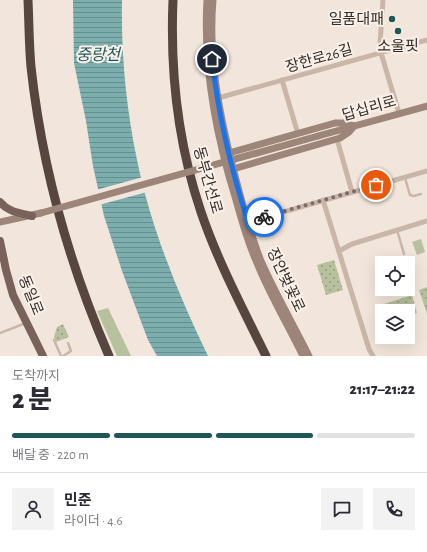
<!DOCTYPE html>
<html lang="ko">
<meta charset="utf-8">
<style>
:root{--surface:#fff;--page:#f2f2f3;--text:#2b2b33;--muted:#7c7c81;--line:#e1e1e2;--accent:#1f5758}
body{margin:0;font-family:"Alegreya Sans","Noto Sans KR",sans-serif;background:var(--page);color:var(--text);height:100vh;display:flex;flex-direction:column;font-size:15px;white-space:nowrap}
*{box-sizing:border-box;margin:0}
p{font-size:13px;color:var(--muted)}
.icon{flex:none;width:22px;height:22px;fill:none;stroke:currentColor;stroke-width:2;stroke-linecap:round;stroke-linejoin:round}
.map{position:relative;height:356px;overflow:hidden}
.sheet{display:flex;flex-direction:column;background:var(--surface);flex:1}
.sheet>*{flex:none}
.fabs{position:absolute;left:375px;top:256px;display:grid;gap:8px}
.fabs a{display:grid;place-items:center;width:40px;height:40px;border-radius:0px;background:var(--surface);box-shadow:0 4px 16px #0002;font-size:20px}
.pin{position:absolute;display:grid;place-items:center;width:34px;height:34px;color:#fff;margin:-17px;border:2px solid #fff;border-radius:50%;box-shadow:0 1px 4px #0007}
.courier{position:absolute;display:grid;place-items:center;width:40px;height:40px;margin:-20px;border:3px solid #1a73e8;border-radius:50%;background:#fff;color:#222;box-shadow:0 1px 5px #0007}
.summary em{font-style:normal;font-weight:800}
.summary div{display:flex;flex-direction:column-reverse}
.summary{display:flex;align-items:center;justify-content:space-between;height:68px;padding:0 12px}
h1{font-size:26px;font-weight:800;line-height:30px}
.bar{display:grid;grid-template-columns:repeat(4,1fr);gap:6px 4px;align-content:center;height:48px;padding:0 12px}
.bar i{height:5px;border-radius:3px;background:var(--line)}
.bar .on{background:var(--accent)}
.bar p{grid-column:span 4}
.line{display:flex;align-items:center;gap:10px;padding:0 12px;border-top:1px solid var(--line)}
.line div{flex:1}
.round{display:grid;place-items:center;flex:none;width:42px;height:42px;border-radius:0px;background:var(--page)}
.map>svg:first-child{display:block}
.grass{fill:url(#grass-dots)}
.garden{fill:#b7c19d}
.water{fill:url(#water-rules)}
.pier{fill:#f2e6dc}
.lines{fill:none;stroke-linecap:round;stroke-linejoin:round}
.lane{stroke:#cab6a9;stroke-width:2.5}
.street{stroke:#cab6a9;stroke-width:5}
.secondary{stroke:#9d857a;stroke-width:7}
.primary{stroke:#78625a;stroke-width:8}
.highway{stroke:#574640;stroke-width:9}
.secondary-bridge{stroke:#9d857a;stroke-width:7}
.done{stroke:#786d67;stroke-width:4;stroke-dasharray:0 7.2}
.route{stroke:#1a73e8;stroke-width:5}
.poi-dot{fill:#1f5758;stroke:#f9f1e9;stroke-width:1.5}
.labels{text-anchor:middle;stroke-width:4;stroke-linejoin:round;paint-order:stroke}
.poi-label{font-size:15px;fill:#372c28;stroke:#f9f1e9;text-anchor:end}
.street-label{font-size:15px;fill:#372c28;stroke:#f9f1e9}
.water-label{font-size:16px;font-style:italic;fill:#1f5758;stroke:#f9f1e9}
</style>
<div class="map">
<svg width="427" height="356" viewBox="0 0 427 356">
<defs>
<pattern id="grass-dots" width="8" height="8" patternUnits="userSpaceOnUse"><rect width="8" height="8" fill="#b7c19d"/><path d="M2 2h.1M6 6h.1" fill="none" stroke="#969d80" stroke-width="1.8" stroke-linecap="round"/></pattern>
<pattern id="water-rules" width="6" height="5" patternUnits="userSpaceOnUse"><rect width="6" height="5" fill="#7caead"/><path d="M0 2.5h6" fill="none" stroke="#668e8d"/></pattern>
</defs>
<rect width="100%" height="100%" fill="#f2e6dc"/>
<g class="grass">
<polygon points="334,260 343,290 326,295 317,265"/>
<polygon points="427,287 427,314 419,290"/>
<polygon points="412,295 417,313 408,316 408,311 386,311 384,304"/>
<polygon points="63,324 69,337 56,342 54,337 57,327"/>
</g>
<g class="garden">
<polygon points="421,239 425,252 417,255 412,242"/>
<polygon points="108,308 131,356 117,356 97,311"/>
</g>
<path class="water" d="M 73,0 L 122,0 C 121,54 126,107 137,160 C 151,228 178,294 208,356 L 157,356 L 148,340 L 122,271 L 104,216 L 93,166 L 86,121 L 74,63 Z"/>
<polygon class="pier" points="143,177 147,192 99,205 96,190"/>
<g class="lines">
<g class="lane">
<polyline points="405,178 410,195 414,196 421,194"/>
<polyline points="397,230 404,254"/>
<polyline points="0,333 26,323"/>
<polyline points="54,340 61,356"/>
<polyline points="63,356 71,351 68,343"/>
</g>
<g class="street">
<polyline points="383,0 380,44 381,53 399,113"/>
<polyline points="282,80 298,134"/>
<polyline points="218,98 427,40"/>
<polyline points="337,139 352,192"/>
<polyline points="323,200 369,349 373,356"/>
<polyline points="245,223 427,171"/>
<polyline points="339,251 352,244 427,221"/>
</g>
<g class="secondary">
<path d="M 207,0 C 203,68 216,136 236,200 C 242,222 248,243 257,263 C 270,295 288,325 303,356"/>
<path d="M 213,0 C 208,57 219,112 233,168 C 241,199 249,231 261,261 C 275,293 293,324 309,356"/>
<polyline points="318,136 427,106"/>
<polyline points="229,153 335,123 343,123 354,126 349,132 340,138 233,169"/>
<polyline points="0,222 41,213"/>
</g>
<g class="primary">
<path d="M 0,202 C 8,212 20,213 32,216"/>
<polyline points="0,241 6,270 13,295 43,356"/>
</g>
<g class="highway">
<path d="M 28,0 C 29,22 29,45 31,67 C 42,167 69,264 109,356"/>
<path d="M 173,0 C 170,72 178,144 201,212 C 218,262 243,309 266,356"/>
</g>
<polyline class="secondary-bridge" points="41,213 318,136"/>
</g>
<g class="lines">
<polyline class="done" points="264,217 376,185"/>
<path class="route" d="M 212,59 C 218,114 231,169 248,222 L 264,217"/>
</g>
<g class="poi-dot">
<circle cx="392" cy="19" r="4"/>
<circle cx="398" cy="31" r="4"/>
</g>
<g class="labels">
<g class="poi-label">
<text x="384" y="24">일품대패</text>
<text x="398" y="51" text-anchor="middle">소울핏</text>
</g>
<g class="street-label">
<text transform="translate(319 58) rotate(-16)" y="5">장한로26길</text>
<text transform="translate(369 108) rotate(-16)" y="5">답십리로</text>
<text transform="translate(208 180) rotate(74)" y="5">동부간선로</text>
<text transform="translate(286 280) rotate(65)" y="5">장안벚꽃로</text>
<text transform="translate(31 295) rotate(68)" y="5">동일로</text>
</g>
<g class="water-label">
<text x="98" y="60">중랑천</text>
</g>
</g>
</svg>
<div class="fabs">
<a><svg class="icon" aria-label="locate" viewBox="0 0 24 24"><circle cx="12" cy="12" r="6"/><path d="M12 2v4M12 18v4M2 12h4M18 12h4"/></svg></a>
<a><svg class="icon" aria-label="layers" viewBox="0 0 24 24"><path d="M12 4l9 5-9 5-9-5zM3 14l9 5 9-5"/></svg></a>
</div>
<div class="pin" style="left:376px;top:185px;background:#ea580c"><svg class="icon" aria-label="bag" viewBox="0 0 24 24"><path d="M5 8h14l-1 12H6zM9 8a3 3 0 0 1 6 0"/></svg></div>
<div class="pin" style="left:212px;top:59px;background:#1f2937"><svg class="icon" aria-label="home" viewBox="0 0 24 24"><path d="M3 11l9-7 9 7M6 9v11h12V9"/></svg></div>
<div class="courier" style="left:264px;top:217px"><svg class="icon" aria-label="bike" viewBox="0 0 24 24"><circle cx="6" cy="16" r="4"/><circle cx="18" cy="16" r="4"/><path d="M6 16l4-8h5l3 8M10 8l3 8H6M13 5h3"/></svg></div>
</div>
<section class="sheet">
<div class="summary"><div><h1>2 분</h1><p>도착까지</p></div><em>21:17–21:22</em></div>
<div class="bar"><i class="on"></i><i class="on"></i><i class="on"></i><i></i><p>배달 중 · 220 m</p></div>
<div class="line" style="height:72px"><a class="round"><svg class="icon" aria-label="person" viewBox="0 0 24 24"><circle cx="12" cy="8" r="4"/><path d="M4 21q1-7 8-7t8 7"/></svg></a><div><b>민준</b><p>라이더 · 4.6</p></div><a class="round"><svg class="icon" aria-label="chat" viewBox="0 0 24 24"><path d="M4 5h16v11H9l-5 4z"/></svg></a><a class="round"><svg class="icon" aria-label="phone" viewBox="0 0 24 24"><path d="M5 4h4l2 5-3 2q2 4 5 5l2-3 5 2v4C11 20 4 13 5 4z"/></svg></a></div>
</section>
